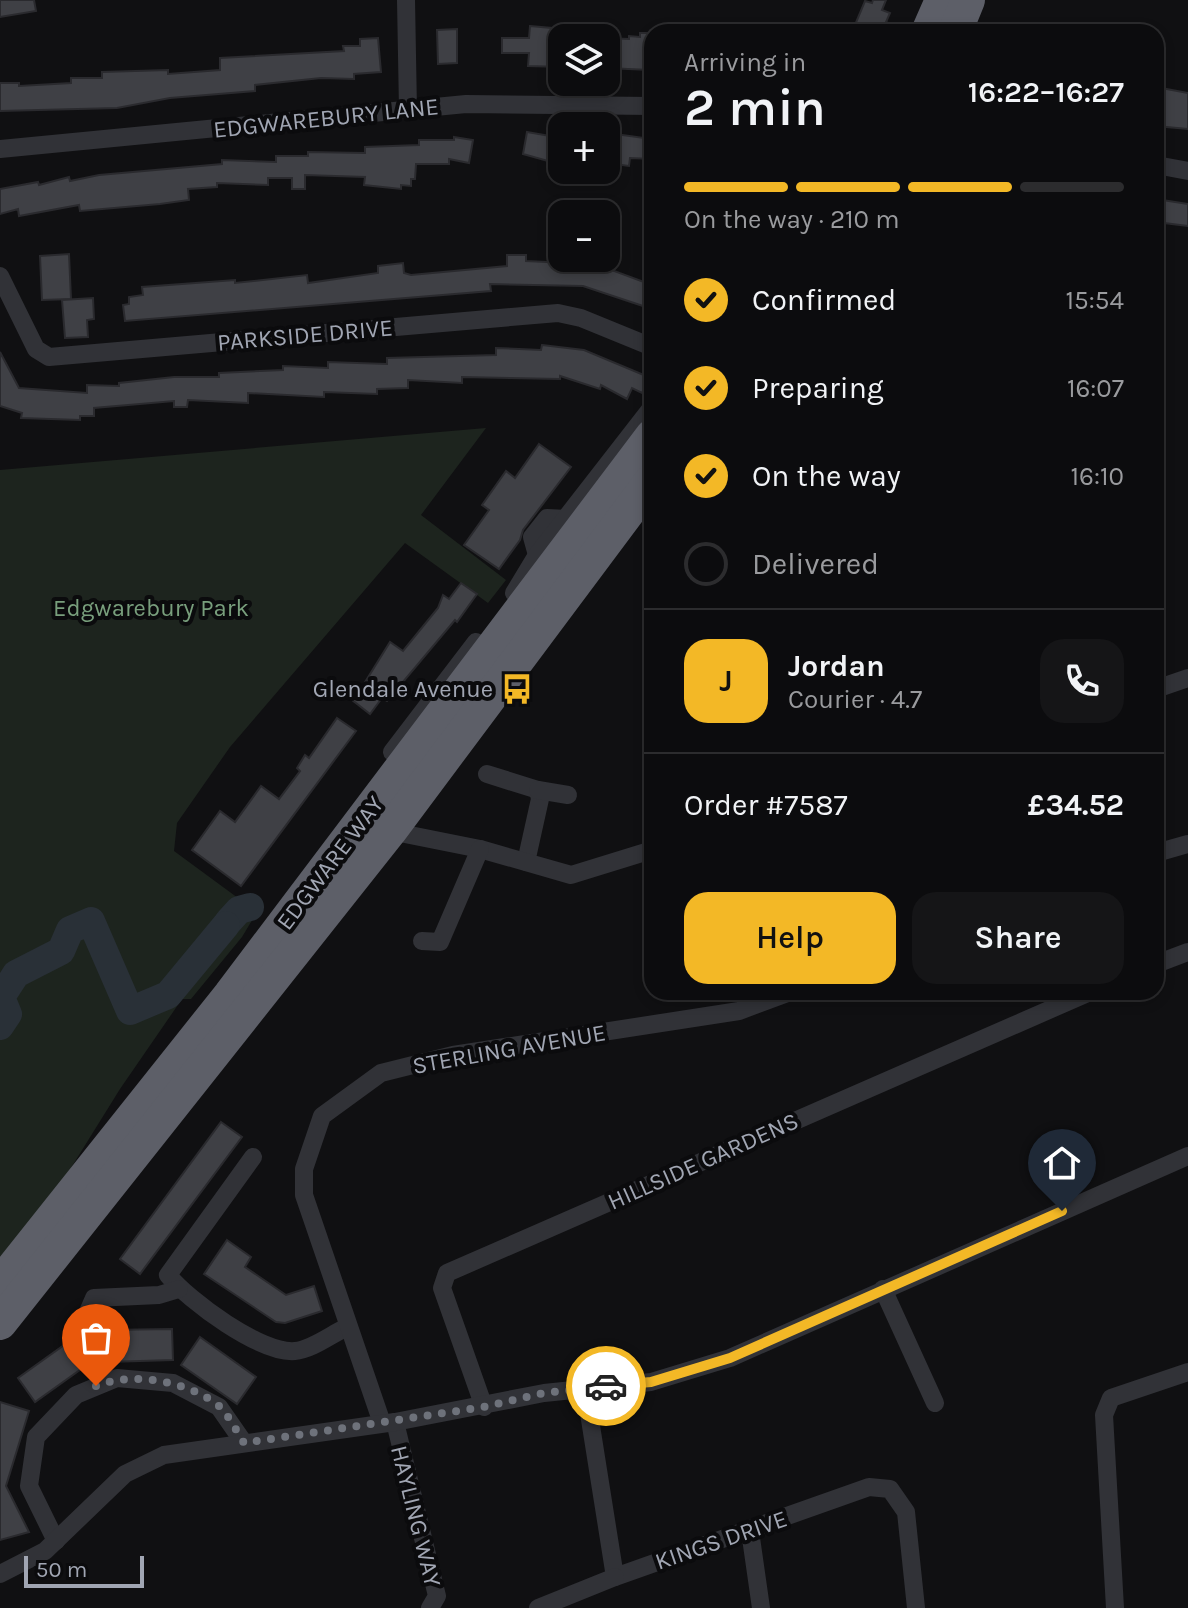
<!DOCTYPE html>
<meta charset="utf-8">
<style>
:root{--surface:#0c0c0e;--page:#151517;--text:#f1f3f6;--muted:#9a9b9e;--line:#2c2c2e;--accent:#f3b826}
body{margin:0;font-family:Karla,sans-serif;background:var(--page);color:var(--text);height:100vh;display:flex;flex-direction:column;font-size:30px;white-space:nowrap}
*{box-sizing:border-box;margin:0}
p{font-size:26px;color:var(--muted)}
.icon{flex:none;width:44px;height:44px;fill:none;stroke:currentColor;stroke-width:2;stroke-linecap:round;stroke-linejoin:round}
.map{position:relative;flex:1;overflow:hidden}
.panel{position:absolute;left:644px;top:24px;width:520px;height:976px;display:flex;flex-direction:column;background:var(--surface);border-radius:24px;box-shadow:0 4px 12px #0003,0 0 0 2px var(--line)}
.panel>*{flex:none}
.controls{position:absolute;left:548px;top:24px;display:grid;gap:16px}
.controls a{display:grid;place-items:center;width:72px;height:72px;border-radius:16px;background:var(--surface);box-shadow:0 4px 12px #0003,0 0 0 2px var(--line);font-size:40px}
.scale{position:absolute;left:24px;bottom:20px;width:120px;box-sizing:border-box;padding-left:8px;border:4px solid #a1a6b3;border-top:0;font-size:22px;line-height:28px;white-space:nowrap;color:#a1a6b3;-webkit-text-stroke:6px #0b0b0d;paint-order:stroke}
.pin{position:absolute;display:grid;place-items:center;width:68px;height:68px;color:#fff;margin:-82px -34px;border-radius:50% 50% 50% 0;rotate:-45deg;box-shadow:0 0 8px #0007}
.pin .icon{rotate:45deg}
.courier{position:absolute;display:grid;place-items:center;width:80px;height:80px;margin:-40px;border:6px solid #f3b826;border-radius:50%;background:#fff;color:#222;box-shadow:0 2px 10px #0007}
.headline em{font-style:normal;font-weight:600}
.headline div{display:flex;flex-direction:column-reverse}
.headline{display:flex;align-items:center;justify-content:space-between;height:136px;padding:0 40px}
h1{font-size:52px;font-weight:600;line-height:60px}
.bar{display:grid;grid-template-columns:repeat(4,1fr);gap:12px 8px;align-content:center;height:96px;padding:0 40px}
.bar i{height:10px;border-radius:6px;background:var(--line)}
.bar .active{background:var(--accent)}
.bar p{grid-column:span 4}
.line{display:flex;align-items:center;gap:20px;padding:0 40px;border-top:2px solid var(--line)}
.line div{flex:1}
.round{display:grid;place-items:center;flex:none;width:84px;height:84px;border-radius:24px;background:var(--page)}
ol{padding:0 40px;list-style:none}
li{display:flex;align-items:center;gap:24px;height:88px}
li p{margin-inline-start:auto}
li .icon{padding:8px;border-radius:50%;background:var(--accent);color:#111;stroke-width:4}
li:last-child{color:var(--muted)}
li i{width:44px;height:44px;border:4px solid var(--line);border-radius:50%}
.button{display:flex;gap:16px;margin-top:auto;padding:16px 40px}
.button a{flex:1;height:92px;border-radius:24px;background:var(--accent);color:#111;font-size:32px;font-weight:600;line-height:92px;text-align:center}
.button a+a{background:var(--page);color:var(--text)}
.map>svg:first-child{display:block}
.green{fill:#1d241e}
.lines{fill:none;stroke-linecap:round;stroke-linejoin:round}
.river{stroke:#293037;stroke-width:28}
.building{fill:#3f4045;stroke:#2a2a2e;stroke-width:2}
.street{stroke:#313237;stroke-width:18}
.highway{stroke:#5d5f68;stroke-width:34}
.done{stroke:#6e727b;stroke-width:8;stroke-dasharray:0 14.4}
.route{stroke:#f3b826;stroke-width:10}
.labels{text-anchor:middle;stroke-width:8;stroke-linejoin:round;paint-order:stroke}
.street-label{font-size:24px;fill:#a1a6b3;stroke:#0b0b0d}
.park-label{font-size:24px;fill:#789e7c;stroke:#0b0b0d}
.poi-label{font-size:24px;fill:#a1a6b3;stroke:#0b0b0d;text-anchor:end}
</style>
<div class="map">
<svg width="1188" height="1608" viewBox="0 0 1188 1608">
<rect width="100%" height="100%" fill="#101012"/>
<polygon class="green" points="486,428 421,515 506,580 488,603 405,543 230,747 177,823 174,851 257,912 242,937 191,999 182,999 120,1089 0,1282 0,470"/>
<g class="lines">
<g class="river">
<polyline points="229,921 239,910 250,907"/>
<polyline points="0,1026 8,1014 1,997 16,974 61,951 70,930 91,921 130,1011 168,995 226,925"/>
</g>
</g>
<g class="building">
<polygon points="0,0 34,0 36,11 0,17"/>
<polygon points="873,0 886,0 882,10 890,13 886,22 906,32 852,32 865,1 872,3"/>
<polygon points="530,26 552,28 552,38 562,38 562,67 528,66 529,53 502,53 502,38 529,38"/>
<polygon points="457,29 457,63 438,64 437,30"/>
<polygon points="640,33 652,33 650,70 606,68 606,38 629,39 629,36 640,37"/>
<polygon points="378,38 381,72 354,74 354,79 321,78 255,85 255,91 170,98 117,108 0,111 0,83 19,83 19,86 71,83 71,78 102,78 102,72 168,70 168,74 220,70 220,58 344,51 343,46 360,46 360,39"/>
<polygon points="1156,87 1188,93 1188,129 1156,126"/>
<polygon points="527,132 562,138 562,165 523,154"/>
<polygon points="615,134 652,139 652,159 630,158 629,166 606,163 606,136 615,137"/>
<polygon points="454,137 473,140 469,163 449,159 449,164 416,164 415,179 411,179 411,186 401,185 401,189 364,185 365,177 305,175 305,189 292,189 292,178 268,178 268,185 217,183 217,187 188,189 189,200 160,204 80,211 79,205 19,216 18,209 0,214 0,189 38,182 39,185 69,177 70,181 99,175 222,164 222,160 276,162 276,156 308,156 308,152 365,153 365,147 419,145 419,140 454,140"/>
<polygon points="1156,199 1188,204 1188,226 1156,222"/>
<polygon points="69,254 71,299 42,300 40,256"/>
<polygon points="507,255 526,255 526,261 568,263 568,258 618,258 614,271 652,285 652,309 583,286 490,284 491,291 125,321 123,305 129,304 129,297 143,295 142,287 235,280 235,283 307,275 308,283 378,273 378,266 403,263 404,273 411,275 507,266"/>
<polygon points="93,298 94,319 87,320 88,337 65,338 62,300"/>
<polygon points="542,345 584,350 651,378 642,393 632,388 627,399 601,385 600,389 560,376 560,379 462,377 462,383 408,380 408,388 377,389 377,394 324,392 324,397 248,393 248,403 188,400 187,407 174,407 174,401 94,408 94,416 80,416 80,420 21,418 22,413 0,406 0,352 19,388 87,393 87,385 119,386 119,383 174,377 219,377 219,373 283,370 283,366 328,368 328,362 387,364 387,358 496,355 496,348 541,350"/>
<polygon points="539,444 571,467 523,530 520,540 499,569 464,545 489,510 482,505 506,471 515,478"/>
<polygon points="461,583 477,594 457,622 455,620 387,701 382,698 370,714 347,696 357,683 362,687 390,642 403,651 438,608 443,595 449,599"/>
<polygon points="337,718 356,731 241,886 192,850 220,811 235,822 261,786 279,799 300,771 297,768 305,755 309,758"/>
<polygon points="221,1122 242,1137 140,1274 120,1259"/>
<polygon points="227,1240 251,1257 245,1267 286,1295 314,1286 322,1311 285,1323 276,1322 204,1274"/>
<polygon points="172,1329 173,1360 108,1362 107,1330"/>
<polygon points="200,1337 256,1377 237,1404 181,1365"/>
<polygon points="74,1338 91,1362 35,1402 18,1378"/>
<polygon points="0,1402 29,1411 6,1486 29,1532 0,1540"/>
</g>
<g class="lines">
<g class="street">
<polyline points="406,0 408,110"/>
<polyline points="0,149 466,104 652,106"/>
<polyline points="1156,165 1188,171"/>
<polyline points="0,276 36,349 49,357 558,313 581,318 652,347"/>
<polyline points="537,555 532,537 547,518 567,519"/>
<polyline points="514,593 537,555 652,407"/>
<polyline points="1156,689 1188,678"/>
<polyline points="392,752 476,642"/>
<polyline points="487,774 538,790 540,799 526,862"/>
<polyline points="538,790 568,795"/>
<polyline points="390,831 480,849 571,875 652,850"/>
<polyline points="1156,853 1188,844"/>
<polyline points="422,941 440,942 480,849"/>
<polyline points="1156,964 1188,952"/>
<path d="M 253,1157 L 168,1275 C 189,1301 261,1354 295,1351 C 311,1350 332,1334 347,1327"/>
<polyline points="883,1289 935,1403"/>
<polyline points="87,1314 94,1298 159,1295 179,1289"/>
<polyline points="585,1388 615,1577 869,1487 890,1489 906,1512 916,1608"/>
<polyline points="484,1407 442,1288 447,1273 1090,992"/>
<polyline points="395,1422 437,1596 430,1608"/>
<polyline points="382,1423 304,1195 304,1169 322,1116 381,1073 453,1055 739,1011 790,992"/>
<polyline points="750,1531 761,1608"/>
<polyline points="56,1541 29,1486 36,1437 76,1395 117,1378 173,1383 219,1407 244,1443"/>
<polyline points="0,1574 45,1551 125,1474 164,1455 395,1422 544,1393 651,1382 730,1358 1188,1156"/>
<polyline points="538,1608 615,1577"/>
<polyline points="1115,1608 1104,1415 1111,1398 1188,1372"/>
</g>
<g class="highway">
<polyline points="928,32 942,0"/>
<polyline points="955,32 968,0"/>
<polyline points="0,1284 230,995 652,436"/>
<polyline points="0,1323 390,831 652,480"/>
</g>
</g>
<g class="lines">
<path class="done" d="M 96,1386 C 131,1371 190,1381 220,1407 C 229,1416 237,1432 244,1443 L 484,1407 L 544,1393 L 606,1386"/>
<polyline class="route" points="606,1386 651,1382 730,1358 1062,1211"/>
</g>
<defs>
<symbol id="bus-bare" viewBox="-9 -9 18 18"><path d="M-5-6H5V4H4V6H2V4H-2V6H-4V4H-5ZM-3.5-4V0h7V-4ZM-3.5 1.2v1.5H-2V1.2ZM2 1.2v1.5H3.5V1.2Z" fill="#f3b826" stroke="#0b0b0d" stroke-width="2.5" paint-order="stroke"/></symbol>
</defs>
<g fill-rule="evenodd">
<use href="#bus-bare" x="495" y="667" width="44" height="44"/>
</g>
<g class="labels">
<g class="street-label">
<text transform="translate(326 118) rotate(-6)" y="8">EDGWAREBURY LANE</text>
<text transform="translate(305 335) rotate(-5)" y="8">PARKSIDE DRIVE</text>
<text transform="translate(330 863) rotate(-53)" y="8">EDGWARE WAY</text>
<text transform="translate(509 1049) rotate(-10)" y="8">STERLING AVENUE</text>
<text transform="translate(703 1161) rotate(-24)" y="8">HILLSIDE GARDENS</text>
<text transform="translate(416 1516) rotate(76)" y="8">HAYLING WAY</text>
<text transform="translate(721 1540) rotate(-19)" y="8">KINGS DRIVE</text>
</g>
<g class="park-label">
<text x="151" y="616">Edgwarebury Park</text>
</g>
<g class="poi-label">
<text x="493" y="697">Glendale Avenue</text>
</g>
</g>
</svg>
<div class="controls">
<a><svg class="icon" aria-label="layers" viewBox="0 0 24 24"><path d="M12 4l9 5-9 5-9-5zM3 14l9 5 9-5"/></svg></a>
<a>+</a>
<a>−</a>
</div>
<div class="scale">50 m</div>
<div class="pin" style="left:96px;top:1386px;background:#ea580c"><svg class="icon" aria-label="bag" viewBox="0 0 24 24"><path d="M5 8h14l-1 12H6zM9 8a3 3 0 0 1 6 0"/></svg></div>
<div class="pin" style="left:1062px;top:1211px;background:#1f2937"><svg class="icon" aria-label="home" viewBox="0 0 24 24"><path d="M3 11l9-7 9 7M6 9v11h12V9"/></svg></div>
<div class="courier" style="left:606px;top:1386px"><svg class="icon" aria-label="car" viewBox="0 0 24 24"><path d="M5 17H2v-5l4-1 3-4h7l3 4 3 1v5h-3M9 17h6M6 11h13"/><circle cx="7" cy="17" r="2"/><circle cx="17" cy="17" r="2"/></svg></div>
<section class="panel">
<div class="headline"><div><h1>2 min</h1><p>Arriving in</p></div><em>16:22–16:27</em></div>
<div class="bar"><i class="active"></i><i class="active"></i><i class="active"></i><i></i><p>On the way · 210 m</p></div>
<ol>
<li><svg class="icon" aria-label="check" viewBox="0 0 24 24"><path d="M5 12l5 5 9-10"/></svg>Confirmed<p>15:54</p></li>
<li><svg class="icon" aria-label="check" viewBox="0 0 24 24"><path d="M5 12l5 5 9-10"/></svg>Preparing<p>16:07</p></li>
<li><svg class="icon" aria-label="check" viewBox="0 0 24 24"><path d="M5 12l5 5 9-10"/></svg>On the way<p>16:10</p></li>
<li><i></i>Delivered</li>
</ol>
<div class="line" style="height:144px"><b class="round" style="background:var(--accent);color:#111">J</b><div><b>Jordan</b><p>Courier · 4.7</p></div><a class="round"><svg class="icon" aria-label="phone" viewBox="0 0 24 24"><path d="M5 4h4l2 5-3 2q2 4 5 5l2-3 5 2v4C11 20 4 13 5 4z"/></svg></a></div>
<div class="line" style="height:104px"><div>Order #7587</div><b>£34.52</b></div>
<div class="button"><a>Help</a><a>Share</a></div>
</section>
</div>
